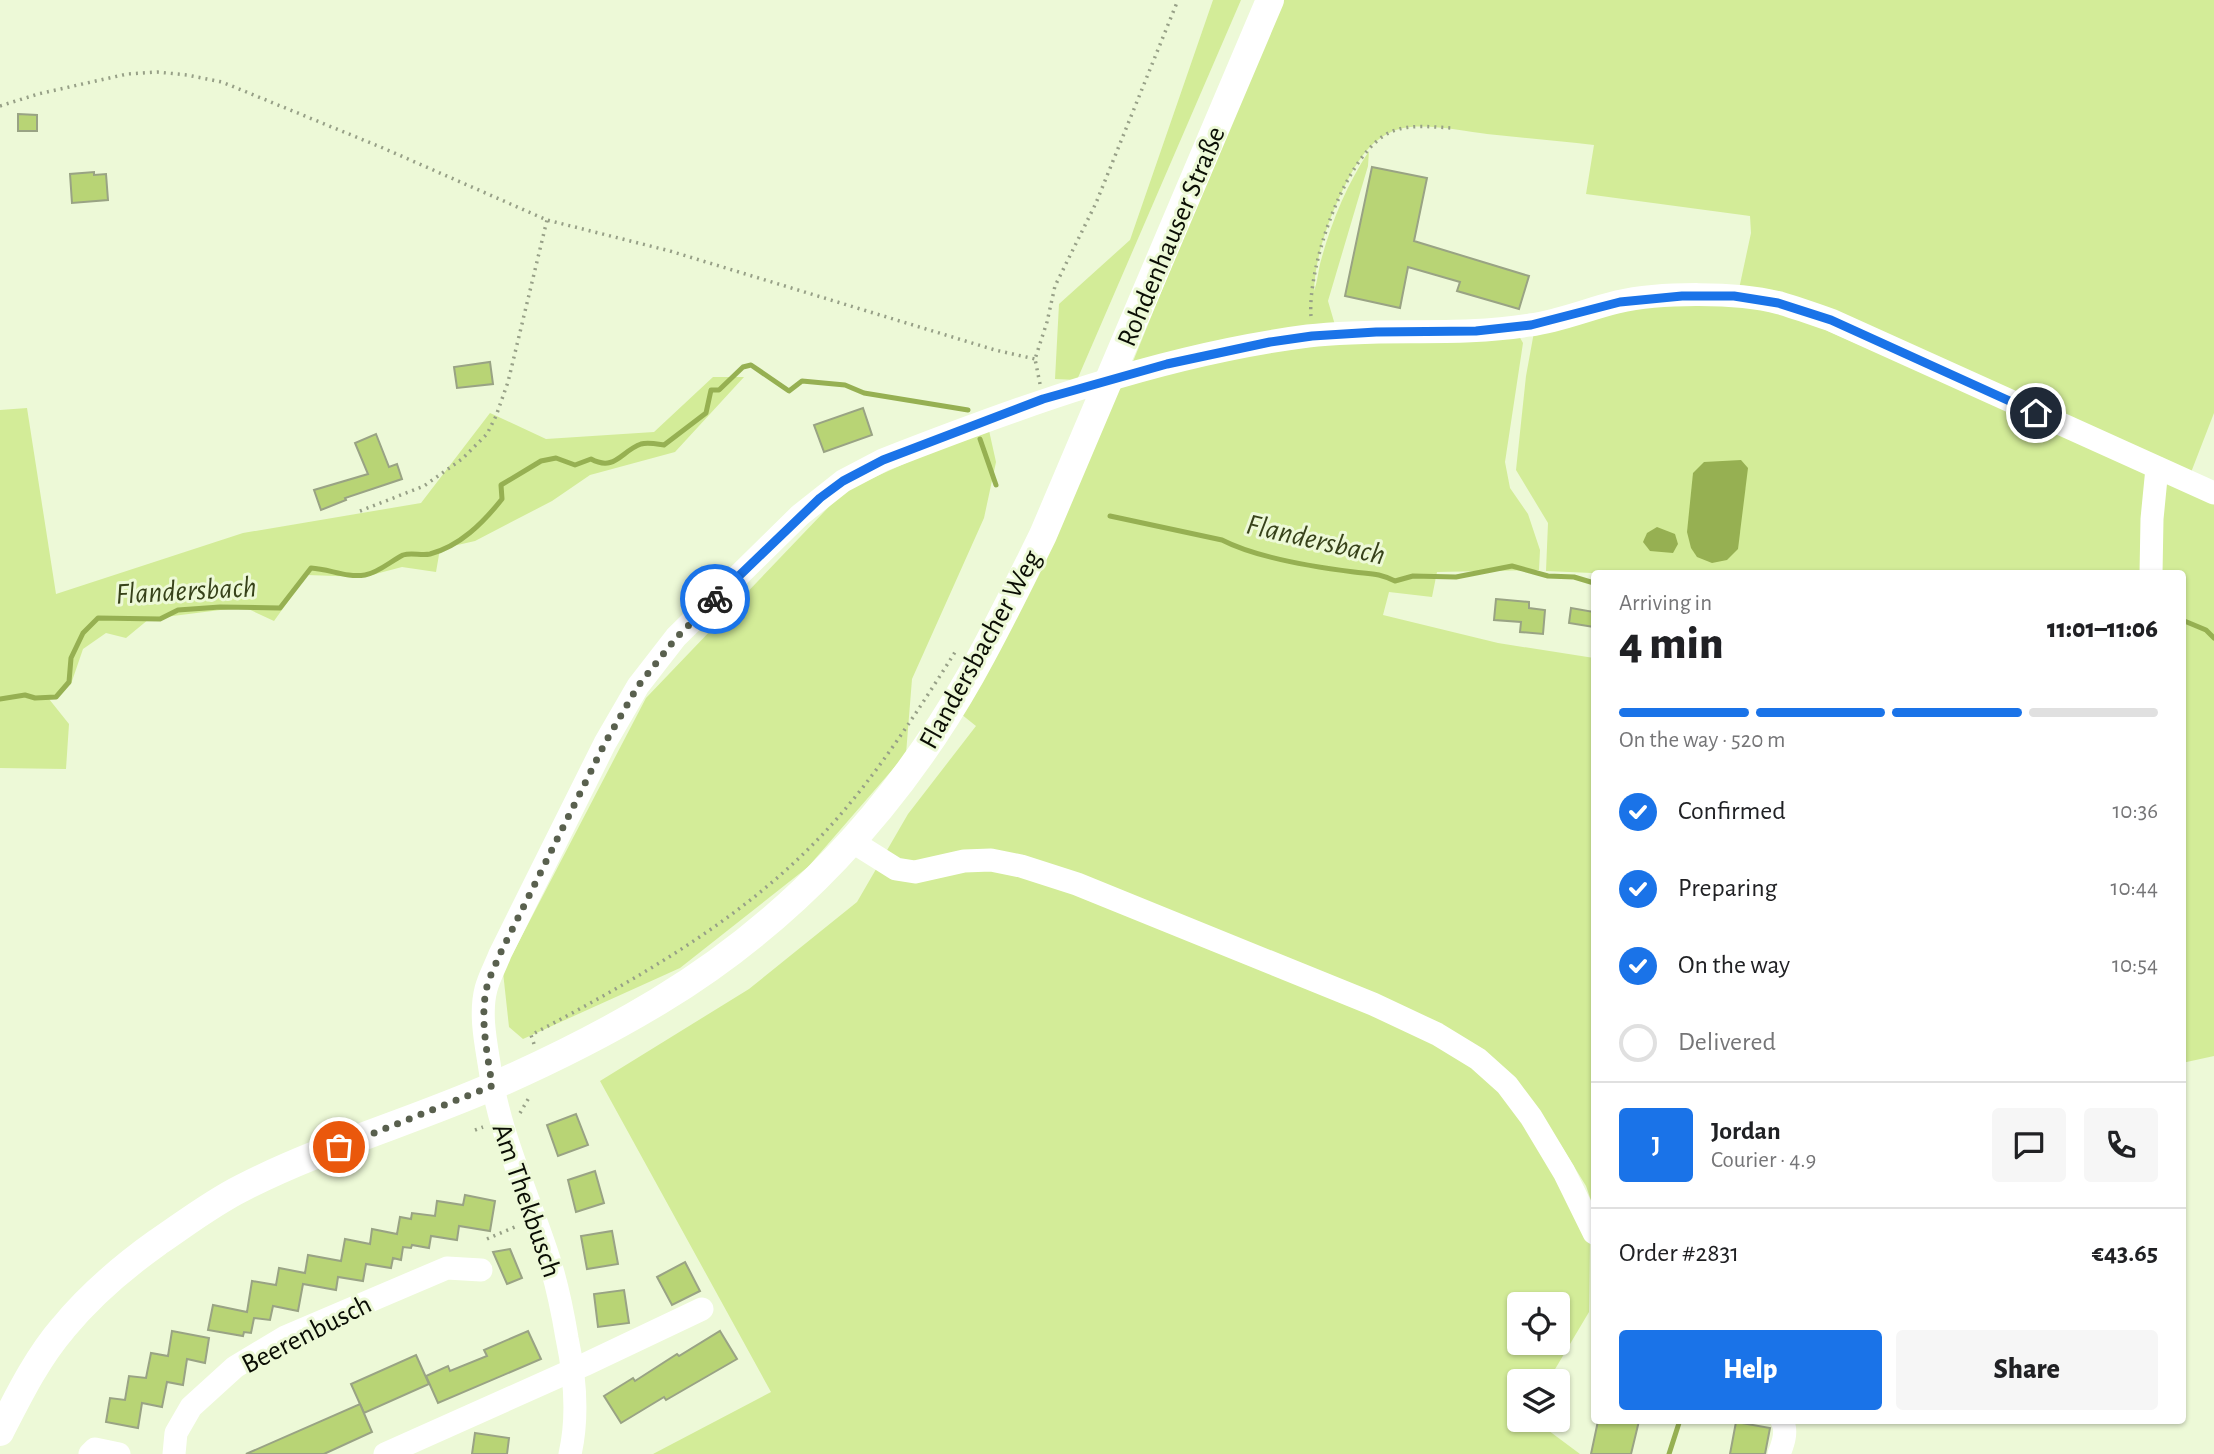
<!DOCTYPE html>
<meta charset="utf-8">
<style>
:root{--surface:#fff;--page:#f6f6f6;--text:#202124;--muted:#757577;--line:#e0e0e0;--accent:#1a73e8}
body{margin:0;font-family:"Alegreya Sans",sans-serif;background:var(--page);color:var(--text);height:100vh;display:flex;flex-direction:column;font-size:26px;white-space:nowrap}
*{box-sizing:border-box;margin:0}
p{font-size:23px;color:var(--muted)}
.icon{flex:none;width:38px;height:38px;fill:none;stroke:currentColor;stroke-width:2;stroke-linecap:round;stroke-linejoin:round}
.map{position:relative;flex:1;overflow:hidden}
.panel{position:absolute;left:1591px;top:570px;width:595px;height:854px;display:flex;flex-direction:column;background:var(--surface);border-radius:7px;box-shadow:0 2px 5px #0004}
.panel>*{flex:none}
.tools{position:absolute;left:1507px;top:1292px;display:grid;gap:14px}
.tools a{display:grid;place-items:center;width:63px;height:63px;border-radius:7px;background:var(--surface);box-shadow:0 2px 5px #0004;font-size:35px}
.pin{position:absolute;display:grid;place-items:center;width:60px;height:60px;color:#fff;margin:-30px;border:4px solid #fff;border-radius:50%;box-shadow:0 2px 7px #0007}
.courier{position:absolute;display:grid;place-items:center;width:70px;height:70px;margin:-35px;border:5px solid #1a73e8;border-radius:50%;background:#fff;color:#222;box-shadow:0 2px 9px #0007}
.head em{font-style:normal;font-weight:800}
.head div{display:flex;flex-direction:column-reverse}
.head{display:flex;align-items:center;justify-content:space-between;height:119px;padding:0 28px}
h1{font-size:46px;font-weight:800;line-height:52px}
.bar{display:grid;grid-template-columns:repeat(4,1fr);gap:10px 7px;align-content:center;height:84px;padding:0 28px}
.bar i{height:9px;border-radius:5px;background:var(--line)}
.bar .active{background:var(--accent)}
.bar p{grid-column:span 4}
.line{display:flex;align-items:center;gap:18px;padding:0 28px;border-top:2px solid var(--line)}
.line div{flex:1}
.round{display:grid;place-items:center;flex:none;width:74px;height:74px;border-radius:7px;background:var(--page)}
ol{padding:0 28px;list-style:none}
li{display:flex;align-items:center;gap:21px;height:77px}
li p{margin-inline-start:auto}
li .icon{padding:7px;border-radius:50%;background:var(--accent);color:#fff;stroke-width:4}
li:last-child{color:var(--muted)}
li i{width:38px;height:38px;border:4px solid var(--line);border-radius:50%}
.cta{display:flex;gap:14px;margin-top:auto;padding:14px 28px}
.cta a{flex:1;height:80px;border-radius:7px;background:var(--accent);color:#fff;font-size:28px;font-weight:800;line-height:80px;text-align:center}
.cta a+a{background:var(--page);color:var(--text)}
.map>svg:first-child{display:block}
.green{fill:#d3ec98;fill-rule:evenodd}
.water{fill:#96b052}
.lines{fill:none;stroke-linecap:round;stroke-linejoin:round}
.stream{stroke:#96b052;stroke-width:5}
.building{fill:#b8d475;stroke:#99a384;stroke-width:2}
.path{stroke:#97a087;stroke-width:3.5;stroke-dasharray:2 5;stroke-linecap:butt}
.minor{stroke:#fff;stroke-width:23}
.major{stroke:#fff;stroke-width:28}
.done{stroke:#59604e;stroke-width:7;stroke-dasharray:0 12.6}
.route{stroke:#1a73e8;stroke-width:9}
.labels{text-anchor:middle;stroke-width:6;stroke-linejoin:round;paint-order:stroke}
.street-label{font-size:28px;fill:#0a0d04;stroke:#edf9d7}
.water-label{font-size:30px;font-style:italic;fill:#37421a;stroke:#edf9d7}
</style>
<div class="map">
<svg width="2214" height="1454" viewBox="0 0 2214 1454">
<rect width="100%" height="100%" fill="#edf9d7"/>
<g class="green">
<polygon points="1213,0 1241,0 1077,380 1055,379 1059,304 1130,240"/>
<path d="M 1283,0 L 2214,0 L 2214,413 L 2190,475 L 1739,289 L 1751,233 L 1750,216 L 1586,194 L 1594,145 C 1559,141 1523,138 1487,134 C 1461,131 1415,120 1391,132 C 1364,144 1351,173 1339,198 C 1326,227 1315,260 1314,291 C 1317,283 1318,273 1320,264 C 1331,223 1346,186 1369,151 L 1368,166 L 1328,301 L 1335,325 L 1132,364 L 1233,115 Z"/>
<polygon points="1711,303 1787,313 2214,501 2214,1056 2182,1063 2182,574 1615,574 1546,571 1548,523 1516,470 1526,376 1534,332 1629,308"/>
<path d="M 1519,336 L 1523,343 L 1505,462 L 1510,488 L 1528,514 L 1540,550 L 1539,570 L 1437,572 L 1432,597 L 1389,592 L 1383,615 L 1498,643 L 1594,658 L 1594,1209 L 1586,1186 L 1559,1142 L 1590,1237 L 1589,1312 L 1548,1381 L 1519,1381 L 1519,1419 L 1533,1419 L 1580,1454 L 653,1454 L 771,1392 L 600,1081 L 749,989 L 857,902 L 908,814 L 976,726 L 961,714 L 1121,384 L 1312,342 ZM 1519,1304 L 1558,1304 L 1558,1342 L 1519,1342 Z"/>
<polygon points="713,377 744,377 675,452 590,475 552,501 475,541 440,549 436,572 402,567 364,577 307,575 274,621 244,607 149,619 126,638 106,633 83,649 71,684 49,699 69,724 66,769 0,768 0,410 27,408 56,594 243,533 421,503 490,413 546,439 654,432"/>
<polygon points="988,426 996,462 984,518 912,679 906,754 808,867 680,968 523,1039 509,1027 503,972 646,698 844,491"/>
</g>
<g class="water">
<polygon points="1741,460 1748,468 1738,549 1727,560 1712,563 1697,557 1691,548 1687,532 1693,473 1704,462"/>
<polygon points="1657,527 1675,534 1678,544 1673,553 1650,551 1643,542 1647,533"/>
</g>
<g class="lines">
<g class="stream">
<polyline points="980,439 996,485"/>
<path d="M 1110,516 L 1222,540 C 1257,558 1314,567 1354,572 C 1372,574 1379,573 1395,581 L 1413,576 L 1456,577 L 1512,566 L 1548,576 L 1574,577 L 1594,583"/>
<polyline points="2182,620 2206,630 2214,638"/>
<path d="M 0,699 L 25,695 L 35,698 L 56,697 L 69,682 L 71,658 L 83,633 L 98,618 L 160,619 L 178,610 L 220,607 L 280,608 L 311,568 C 330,569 346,578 365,575 C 378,573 391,561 403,555 C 412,552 421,556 430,554 C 460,546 483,523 502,499 L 501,485 L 541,461 L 556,458 L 575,465 L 591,459 C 615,472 621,451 641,444 C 648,442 657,444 664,445 L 706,413 L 711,390 L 719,390 L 743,367 L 751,365 L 789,391 L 802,381 L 845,385 L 864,393 L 968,410"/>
<polyline points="1669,1454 1679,1423"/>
</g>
</g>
<g class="building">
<polygon points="18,114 37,115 37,131 18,131"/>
<polygon points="1372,167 1427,178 1414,241 1529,276 1519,309 1457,291 1460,282 1408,267 1400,308 1345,296"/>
<polygon points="94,172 94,175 106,174 108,200 72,203 70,174"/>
<polygon points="490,362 493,384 457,388 454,367"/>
<polygon points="863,408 872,435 824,452 814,425"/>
<polygon points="376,434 389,467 397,464 402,479 345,498 346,500 321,510 314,490 368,474 355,443"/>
<polygon points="1496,599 1529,602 1529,608 1545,610 1543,634 1520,632 1521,622 1494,620"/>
<polygon points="1571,608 1594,612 1594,627 1569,623"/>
<polygon points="576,1114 588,1145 558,1156 547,1125"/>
<polygon points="595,1171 604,1203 576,1212 568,1180"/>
<polygon points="465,1195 495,1201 490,1231 459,1226 457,1240 431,1236 429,1248 412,1245 411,1248 403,1247 401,1260 393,1258 391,1268 366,1264 363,1281 338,1277 336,1290 303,1284 298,1311 273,1306 270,1320 254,1318 251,1333 244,1332 243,1336 208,1330 213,1305 247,1312 252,1281 276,1285 279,1268 305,1273 308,1255 341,1261 345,1239 370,1244 372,1229 397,1234 400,1217 411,1219 412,1213 435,1216 437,1201 463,1205"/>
<polygon points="612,1231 618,1264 587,1269 581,1236"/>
<polygon points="510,1249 522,1278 507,1284 493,1252"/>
<polygon points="685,1262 700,1291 672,1305 657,1277"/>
<polygon points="624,1290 629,1323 598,1327 594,1294"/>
<polygon points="172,1331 209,1338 205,1363 187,1359 183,1385 167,1382 162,1407 142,1403 138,1428 106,1422 110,1398 125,1400 129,1376 146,1378 151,1353 168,1356"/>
<polygon points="528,1331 541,1359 438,1403 426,1376 448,1366 450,1371 487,1356 484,1350"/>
<polygon points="720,1331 737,1359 666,1400 664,1397 621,1423 604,1396 633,1378 635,1381 677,1354 679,1356"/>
<polygon points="416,1355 429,1384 364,1413 351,1384"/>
<polygon points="360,1404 372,1432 324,1454 246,1454"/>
<polygon points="1598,1421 1639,1421 1631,1454 1591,1454"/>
<polygon points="1736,1422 1770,1428 1765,1454 1730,1454"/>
<polygon points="475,1433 509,1438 507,1454 472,1454"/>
</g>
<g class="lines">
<g class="path">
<polyline points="0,106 38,94 127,74 157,72 187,75 222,82 383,148 547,220 670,251 995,350 1035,359"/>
<path d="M 1311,316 C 1307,270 1345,149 1393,131 C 1411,124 1432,127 1452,128"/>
<polyline points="1040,384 1035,359 1047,322 1055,286 1096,203 1178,0"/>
<polyline points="360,511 424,486 462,459 487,434 496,416 508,382 547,220"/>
<path d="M 534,1044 L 531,1035 C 635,980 741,921 823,834 C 873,781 918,711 957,649"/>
<polyline points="520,1113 530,1096"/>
<polyline points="475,1130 483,1127"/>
<polyline points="487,1239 517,1226"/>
</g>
<g class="minor">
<polyline points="2151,574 2152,519 2157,468"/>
<polyline points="853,842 896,869 915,872 964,861 991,860 1021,866 1077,884 1373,1004 1437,1034 1478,1059 1507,1085 1531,1117 1564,1172 1594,1233"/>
<polyline points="90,1454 95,1449 119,1454"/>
<polyline points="174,1454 176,1433 191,1407 235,1367 285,1337 447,1268 481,1270"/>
<polyline points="385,1454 584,1365 702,1309"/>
<path d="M 570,1454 C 579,1415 575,1376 567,1338 C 562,1308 556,1279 546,1250 C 525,1187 498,1130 489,1063 C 485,1039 480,1012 486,989 C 489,977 496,965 500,954 L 605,743 L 638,686 L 676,637 L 800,515 L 843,481 L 883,460 C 1021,406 1161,355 1308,336 C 1382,327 1457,337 1530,325 C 1560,321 1588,309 1617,302 C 1661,292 1737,292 1780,303 C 1797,308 1814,314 1831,320 L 2214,493"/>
<path d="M 1779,1454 C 1783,1444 1788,1431 1782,1421"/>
</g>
<path class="major" d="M 0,1432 C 18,1397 37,1358 63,1328 C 90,1295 123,1267 158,1242 C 186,1223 212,1203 242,1188 C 322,1147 411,1122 493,1086 C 550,1061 606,1033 659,1001 C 790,922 896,808 971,675 C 997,629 1020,582 1043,535 L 1270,0"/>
</g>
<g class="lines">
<path class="done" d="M 339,1147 L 492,1086 C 488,1056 480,1022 486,991 C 488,979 495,966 500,954 L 605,743 L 638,686 L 676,638 L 715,599"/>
<polyline class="route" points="715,599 820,498 843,481 883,460 1043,399 1167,364 1270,342 1312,336 1376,332 1476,331 1531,325 1620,302 1682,296 1734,296 1778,303 1831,320 2036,413"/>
</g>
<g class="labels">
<g class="street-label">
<text transform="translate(1170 236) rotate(-67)" y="10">Rohdenhauser Straße</text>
<text transform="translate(979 649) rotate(-61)" y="10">Flandersbacher Weg</text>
<text transform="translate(528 1200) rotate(71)" y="10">Am Thekbusch</text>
<text transform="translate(306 1333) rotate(-27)" y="10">Beerenbusch</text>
</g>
<g class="water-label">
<text transform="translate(1316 539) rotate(13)" y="10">Flandersbach</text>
<text transform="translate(186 590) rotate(-3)" y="10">Flandersbach</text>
</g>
</g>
</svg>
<div class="tools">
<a><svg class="icon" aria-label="locate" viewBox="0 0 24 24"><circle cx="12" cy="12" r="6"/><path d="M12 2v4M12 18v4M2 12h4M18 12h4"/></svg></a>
<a><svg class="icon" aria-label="layers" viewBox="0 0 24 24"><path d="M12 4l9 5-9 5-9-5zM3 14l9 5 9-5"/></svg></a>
</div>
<div class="pin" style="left:339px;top:1147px;background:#ea580c"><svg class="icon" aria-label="bag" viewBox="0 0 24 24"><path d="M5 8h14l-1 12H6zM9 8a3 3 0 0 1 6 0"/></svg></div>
<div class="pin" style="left:2036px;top:413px;background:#1f2937"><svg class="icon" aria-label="home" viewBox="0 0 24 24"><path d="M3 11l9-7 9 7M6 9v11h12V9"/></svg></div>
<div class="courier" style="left:715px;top:599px"><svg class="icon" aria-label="bike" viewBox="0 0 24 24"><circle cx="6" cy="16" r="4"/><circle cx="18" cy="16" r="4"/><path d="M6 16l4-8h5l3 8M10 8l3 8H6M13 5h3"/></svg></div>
<section class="panel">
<div class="head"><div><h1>4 min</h1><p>Arriving in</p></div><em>11:01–11:06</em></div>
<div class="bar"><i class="active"></i><i class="active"></i><i class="active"></i><i></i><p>On the way · 520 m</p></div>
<ol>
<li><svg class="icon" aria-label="check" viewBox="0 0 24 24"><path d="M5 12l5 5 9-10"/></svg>Confirmed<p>10:36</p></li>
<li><svg class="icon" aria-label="check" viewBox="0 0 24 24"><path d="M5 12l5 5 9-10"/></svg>Preparing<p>10:44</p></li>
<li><svg class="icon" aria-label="check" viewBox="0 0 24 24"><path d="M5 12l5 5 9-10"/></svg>On the way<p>10:54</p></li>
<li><i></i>Delivered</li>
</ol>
<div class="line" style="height:126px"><b class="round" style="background:var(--accent);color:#fff">J</b><div><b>Jordan</b><p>Courier · 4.9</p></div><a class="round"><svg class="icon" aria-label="chat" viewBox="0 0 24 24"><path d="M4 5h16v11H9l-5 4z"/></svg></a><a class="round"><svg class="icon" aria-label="phone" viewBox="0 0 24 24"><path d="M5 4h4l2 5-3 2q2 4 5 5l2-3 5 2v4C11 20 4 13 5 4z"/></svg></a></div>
<div class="line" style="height:91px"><div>Order #2831</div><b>€43.65</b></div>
<div class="cta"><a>Help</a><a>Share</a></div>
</section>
</div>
